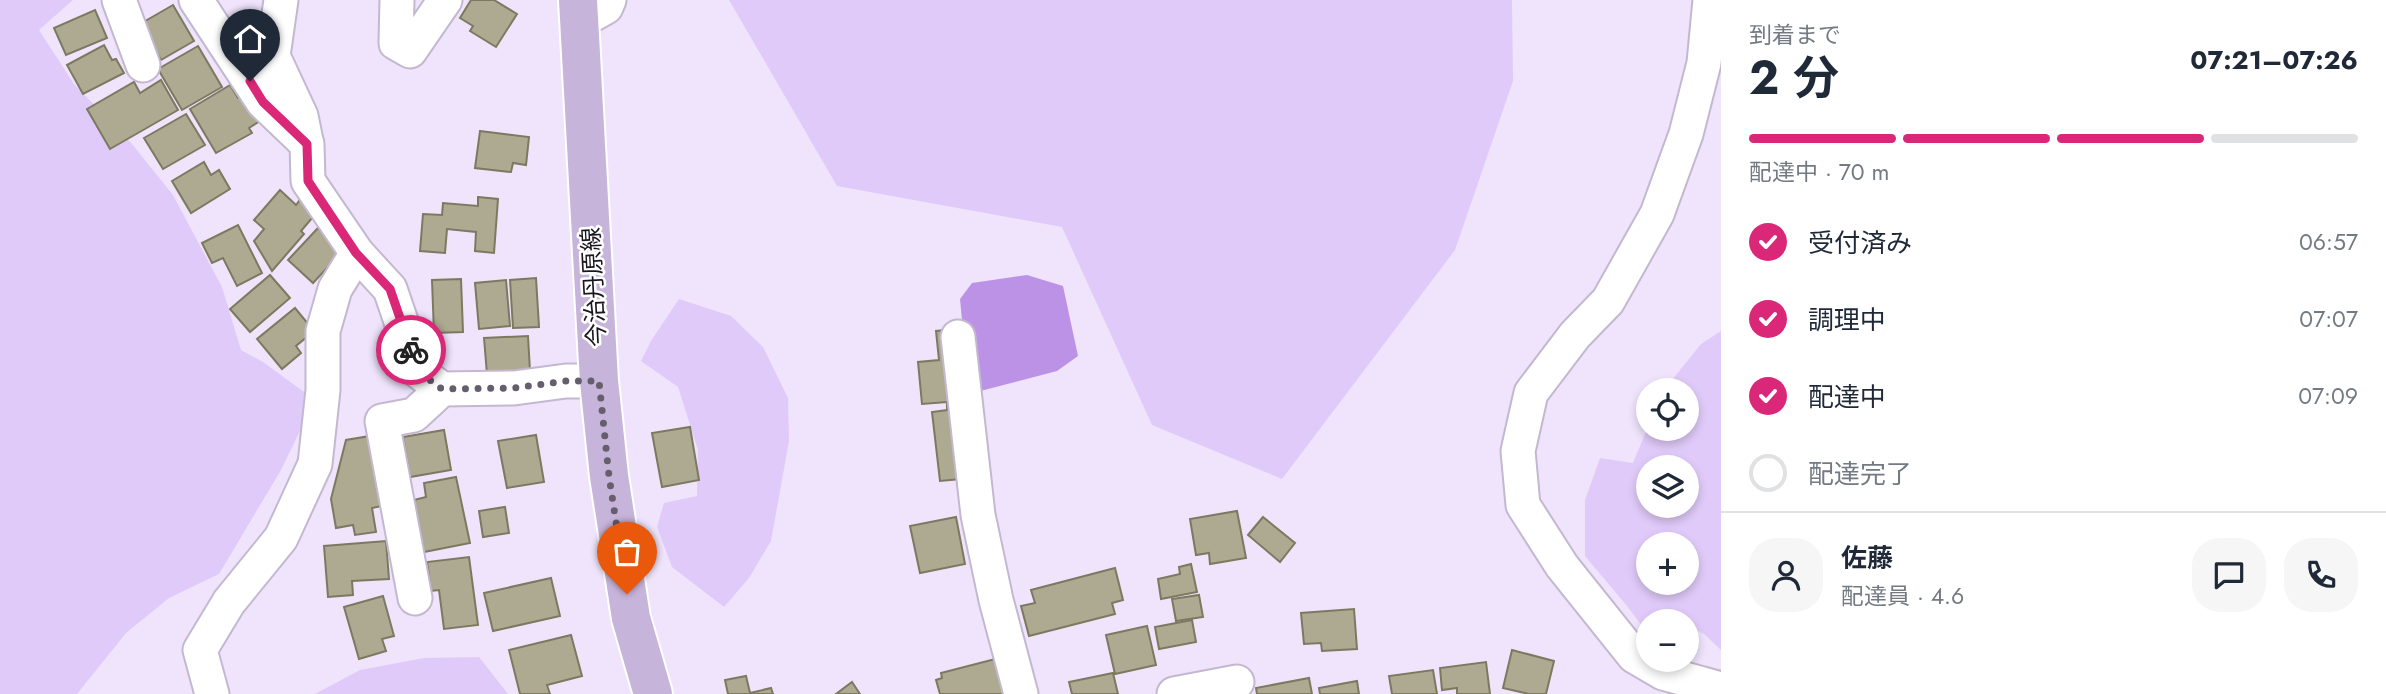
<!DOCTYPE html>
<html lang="ja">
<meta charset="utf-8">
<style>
:root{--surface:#fff;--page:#f6f6f7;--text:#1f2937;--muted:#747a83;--line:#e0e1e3;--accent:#db2777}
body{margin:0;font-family:Jost,"Noto Sans JP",sans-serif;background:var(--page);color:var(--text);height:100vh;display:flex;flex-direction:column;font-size:26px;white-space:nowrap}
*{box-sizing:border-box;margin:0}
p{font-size:23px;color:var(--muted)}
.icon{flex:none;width:38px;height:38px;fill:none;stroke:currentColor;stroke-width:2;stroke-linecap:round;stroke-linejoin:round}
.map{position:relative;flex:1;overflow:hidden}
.details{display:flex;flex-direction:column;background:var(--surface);width:665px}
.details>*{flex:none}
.tools{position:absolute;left:1636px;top:378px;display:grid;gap:14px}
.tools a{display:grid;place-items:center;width:63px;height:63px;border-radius:50%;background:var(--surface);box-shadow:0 4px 10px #0003;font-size:35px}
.pin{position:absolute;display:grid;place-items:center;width:60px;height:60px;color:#fff;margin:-72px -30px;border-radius:50% 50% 50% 0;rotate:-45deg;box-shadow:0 0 7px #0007}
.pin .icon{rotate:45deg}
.courier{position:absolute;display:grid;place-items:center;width:70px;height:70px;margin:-35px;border:5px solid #db2777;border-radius:50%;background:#fff;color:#222;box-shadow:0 2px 9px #0007}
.headline em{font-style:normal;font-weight:700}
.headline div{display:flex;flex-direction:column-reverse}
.headline{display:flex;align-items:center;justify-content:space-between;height:119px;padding:0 28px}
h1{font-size:46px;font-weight:700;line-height:52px}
.bar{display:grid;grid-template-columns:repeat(4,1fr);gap:10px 7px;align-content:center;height:84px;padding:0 28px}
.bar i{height:9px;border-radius:5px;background:var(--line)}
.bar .selected{background:var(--accent)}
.bar p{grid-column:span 4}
.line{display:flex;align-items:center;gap:18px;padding:0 28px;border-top:2px solid var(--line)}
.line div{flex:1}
.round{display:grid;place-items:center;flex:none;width:74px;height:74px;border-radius:28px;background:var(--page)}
ol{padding:0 28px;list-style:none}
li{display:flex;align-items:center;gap:21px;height:77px}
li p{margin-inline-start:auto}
li .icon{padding:7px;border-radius:50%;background:var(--accent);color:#fff;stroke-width:4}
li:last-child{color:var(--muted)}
li i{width:38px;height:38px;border:4px solid var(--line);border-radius:50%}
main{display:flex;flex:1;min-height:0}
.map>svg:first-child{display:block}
.green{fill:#e0caf9;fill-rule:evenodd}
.water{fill:#bc92e7}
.building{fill:#adaa91;stroke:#7c7961;stroke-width:2}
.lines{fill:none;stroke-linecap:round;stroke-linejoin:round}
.minor-casing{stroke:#c3b8d0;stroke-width:37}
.major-casing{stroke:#fff;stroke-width:42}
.minor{stroke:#fff;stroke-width:33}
.major{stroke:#c7b4da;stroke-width:38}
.done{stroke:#655e6c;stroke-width:7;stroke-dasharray:0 12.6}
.route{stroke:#db2777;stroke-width:9}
.labels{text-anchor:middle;stroke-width:5;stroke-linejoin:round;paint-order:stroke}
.street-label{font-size:24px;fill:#1a161f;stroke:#fff}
</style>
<main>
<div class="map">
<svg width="1721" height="694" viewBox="0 0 1721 694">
<rect width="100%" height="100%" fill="#efe4fc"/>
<g class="green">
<polygon points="0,0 73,0 39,30 74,84 132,144 173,195 222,287 241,350 263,362 315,400 281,470 219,574 169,598 126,633 77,694 0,694"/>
<polygon points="729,0 1512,0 1513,81 1455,250 1282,479 1152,425 1062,227 837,186"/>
<polygon points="679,299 731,316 763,347 788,398 789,441 771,541 749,578 724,607 672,567 657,527 664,503 697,496 698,450 678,387 641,361 651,341"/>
<path d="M 1721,331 L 1721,650 L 1704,634 L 1687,625 L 1687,621 L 1648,621 L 1648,631 L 1646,631 L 1627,606 L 1585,556 L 1585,500 L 1600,458 L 1633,463 L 1648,427 L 1648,429 L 1687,429 L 1687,390 L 1664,390 L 1701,344 ZM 1648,467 L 1687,467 L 1687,506 L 1648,506 ZM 1687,544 L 1687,583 L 1648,583 L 1648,544 Z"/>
<polygon points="479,657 508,694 315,694 360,670 424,658"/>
</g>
<polygon class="water" points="1027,275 1063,286 1078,356 1057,371 969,394 960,299 972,283"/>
<g class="building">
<polygon points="471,0 494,0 517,14 496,47 470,31 473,26 460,18"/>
<polygon points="173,5 194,41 161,60 140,24"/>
<polygon points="95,10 107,38 66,55 54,28"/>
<polygon points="104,45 112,60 116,59 124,73 83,94 67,65"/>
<polygon points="198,46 222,87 182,110 158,69"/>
<polygon points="161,80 178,110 110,149 87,109 134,82 140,93"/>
<polygon points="230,85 238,98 245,94 260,121 249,128 252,133 216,153 190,109"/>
<polygon points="186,114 205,145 163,169 144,138"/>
<polygon points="480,131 529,137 526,165 513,163 511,172 475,168"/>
<polygon points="204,162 211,175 219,170 230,189 191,213 172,181"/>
<polygon points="280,190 296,205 302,197 318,211 301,231 304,234 272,271 254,241 264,229 254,220"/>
<polygon points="478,197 498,199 494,253 475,251 476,232 447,229 445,253 420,251 423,214 442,215 443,203 478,206"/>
<polygon points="238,225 262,273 237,286 223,258 212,263 202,243"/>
<polygon points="318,228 343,251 313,283 288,260"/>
<polygon points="270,275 290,298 250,332 230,309"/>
<polygon points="536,278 539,327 513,328 510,280"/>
<polygon points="461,279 463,332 434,333 432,280"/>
<polygon points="506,280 510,326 479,329 475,283"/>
<polygon points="295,308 314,331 296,346 301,353 282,369 257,339"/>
<polygon points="956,329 972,478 940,481 932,412 947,410 947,402 922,404 918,362 939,360 936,331"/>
<polygon points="528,336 530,371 487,374 484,338"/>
<polygon points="690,427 699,480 662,487 652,433"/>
<polygon points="444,430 451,470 410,477 403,437"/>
<polygon points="536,435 544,482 507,488 498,441"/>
<polygon points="370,436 382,506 372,508 376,532 355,535 353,525 336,528 331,499 346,440"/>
<polygon points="456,477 470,543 424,552 414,500 426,497 424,483"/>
<polygon points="505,507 509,533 483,537 479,511"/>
<polygon points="1237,511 1246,558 1210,564 1209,553 1196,555 1190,519"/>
<polygon points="956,517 965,564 920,573 910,526"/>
<polygon points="1263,517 1295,543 1280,562 1248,535"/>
<polygon points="386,541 389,579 352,581 353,595 328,597 324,546"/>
<polygon points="469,557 478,625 444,629 439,590 431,591 427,562"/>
<polygon points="1191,564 1197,592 1161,599 1158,579 1180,574 1179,567"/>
<polygon points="1115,568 1123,600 1112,603 1115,614 1029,636 1021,606 1035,603 1031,590"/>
<polygon points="551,578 560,616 493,631 484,593"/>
<polygon points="1199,595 1203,617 1176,621 1172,599"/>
<polygon points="383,596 394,636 382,639 386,651 359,659 344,607"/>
<polygon points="1354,609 1357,649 1322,651 1321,643 1304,644 1301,613"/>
<polygon points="1192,620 1196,642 1159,649 1155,627"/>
<polygon points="1147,626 1156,665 1115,674 1106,635"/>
<polygon points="571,635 582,676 547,685 550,694 520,694 509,650"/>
<polygon points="1512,650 1554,661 1546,694 1529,694 1503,688"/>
<polygon points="1003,657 1008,694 940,694 936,680 942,678 941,673"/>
<polygon points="1486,662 1490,694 1457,694 1457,688 1442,690 1440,668"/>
<polygon points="1433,670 1437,694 1392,694 1389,676"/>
<polygon points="1113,673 1118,694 1072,694 1069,682"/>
<polygon points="746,676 750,693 771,688 773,694 728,694 725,680"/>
<polygon points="1309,678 1312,694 1257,694 1256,688"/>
<polygon points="1357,681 1359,694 1320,694 1319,688"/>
<polygon points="852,682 860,694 836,694"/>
</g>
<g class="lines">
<defs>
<g id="minor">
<polyline points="119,0 143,65"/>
<polyline points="196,0 263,102 307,144 308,181 357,253 390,289 418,371 442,389 514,388 566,381 599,381"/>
<polyline points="281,0 273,56 301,116 306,141"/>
<polyline points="397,0 396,43 410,51 445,0"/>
<polyline points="1710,0 1704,63 1686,134 1657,214 1608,301 1575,335 1531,393 1518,451 1523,505 1562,566 1634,656 1663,673 1721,689"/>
<polyline points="581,21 606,7 609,0"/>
<polyline points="958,337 978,515 996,600 1021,694"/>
<polyline points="415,598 382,421 414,415 442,389"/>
<polyline points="212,694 200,650 229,602 281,538 315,464 323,390 323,331 335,289 357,253"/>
<polyline points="1174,694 1237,682"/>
</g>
<polyline id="major" points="578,0 599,381 609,476 631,618 653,694"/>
</defs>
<use href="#minor" class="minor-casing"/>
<use href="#major" class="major-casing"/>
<use href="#minor" class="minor"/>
<use href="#major" class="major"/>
</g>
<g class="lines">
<polyline class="done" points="411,350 418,371 442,389 514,388 566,381 599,381 609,476 627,594"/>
<polyline class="route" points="250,81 263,102 307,144 308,181 356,253 390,289 411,350"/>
</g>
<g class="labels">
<g class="street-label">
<text transform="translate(594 287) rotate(-93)" y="8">今治丹原線</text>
</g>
</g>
</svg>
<div class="tools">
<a><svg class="icon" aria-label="locate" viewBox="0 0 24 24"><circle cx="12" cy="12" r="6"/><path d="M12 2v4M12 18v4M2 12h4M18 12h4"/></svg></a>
<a><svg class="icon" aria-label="layers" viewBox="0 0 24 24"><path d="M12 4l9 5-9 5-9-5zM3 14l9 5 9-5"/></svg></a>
<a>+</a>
<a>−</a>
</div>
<div class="pin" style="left:627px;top:594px;background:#ea580c"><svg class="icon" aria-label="bag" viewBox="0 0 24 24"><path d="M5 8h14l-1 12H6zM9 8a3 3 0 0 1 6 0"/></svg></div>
<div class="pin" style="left:250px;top:81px;background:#1f2937"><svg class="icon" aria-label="home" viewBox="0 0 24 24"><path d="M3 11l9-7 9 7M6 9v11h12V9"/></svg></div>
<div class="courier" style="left:411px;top:350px"><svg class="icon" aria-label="bike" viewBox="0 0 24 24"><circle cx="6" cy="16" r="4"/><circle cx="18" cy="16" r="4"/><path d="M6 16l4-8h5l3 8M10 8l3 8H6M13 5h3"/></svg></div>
</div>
<section class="details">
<div class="headline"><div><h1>2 分</h1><p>到着まで</p></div><em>07:21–07:26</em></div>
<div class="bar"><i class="selected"></i><i class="selected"></i><i class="selected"></i><i></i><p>配達中 · 70 m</p></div>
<ol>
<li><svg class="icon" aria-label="check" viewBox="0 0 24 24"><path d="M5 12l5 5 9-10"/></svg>受付済み<p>06:57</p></li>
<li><svg class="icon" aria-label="check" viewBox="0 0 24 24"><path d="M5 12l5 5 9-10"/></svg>調理中<p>07:07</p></li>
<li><svg class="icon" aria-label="check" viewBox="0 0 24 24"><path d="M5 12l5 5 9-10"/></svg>配達中<p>07:09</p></li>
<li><i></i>配達完了</li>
</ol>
<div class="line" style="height:126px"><a class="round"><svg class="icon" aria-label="person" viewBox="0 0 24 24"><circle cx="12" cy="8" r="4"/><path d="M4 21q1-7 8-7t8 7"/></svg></a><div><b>佐藤</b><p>配達員 · 4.6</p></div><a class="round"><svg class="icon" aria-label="chat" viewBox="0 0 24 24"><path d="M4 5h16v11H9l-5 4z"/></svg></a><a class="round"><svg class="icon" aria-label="phone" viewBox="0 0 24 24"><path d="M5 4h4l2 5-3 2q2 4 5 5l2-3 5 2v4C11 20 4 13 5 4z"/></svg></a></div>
</section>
</main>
